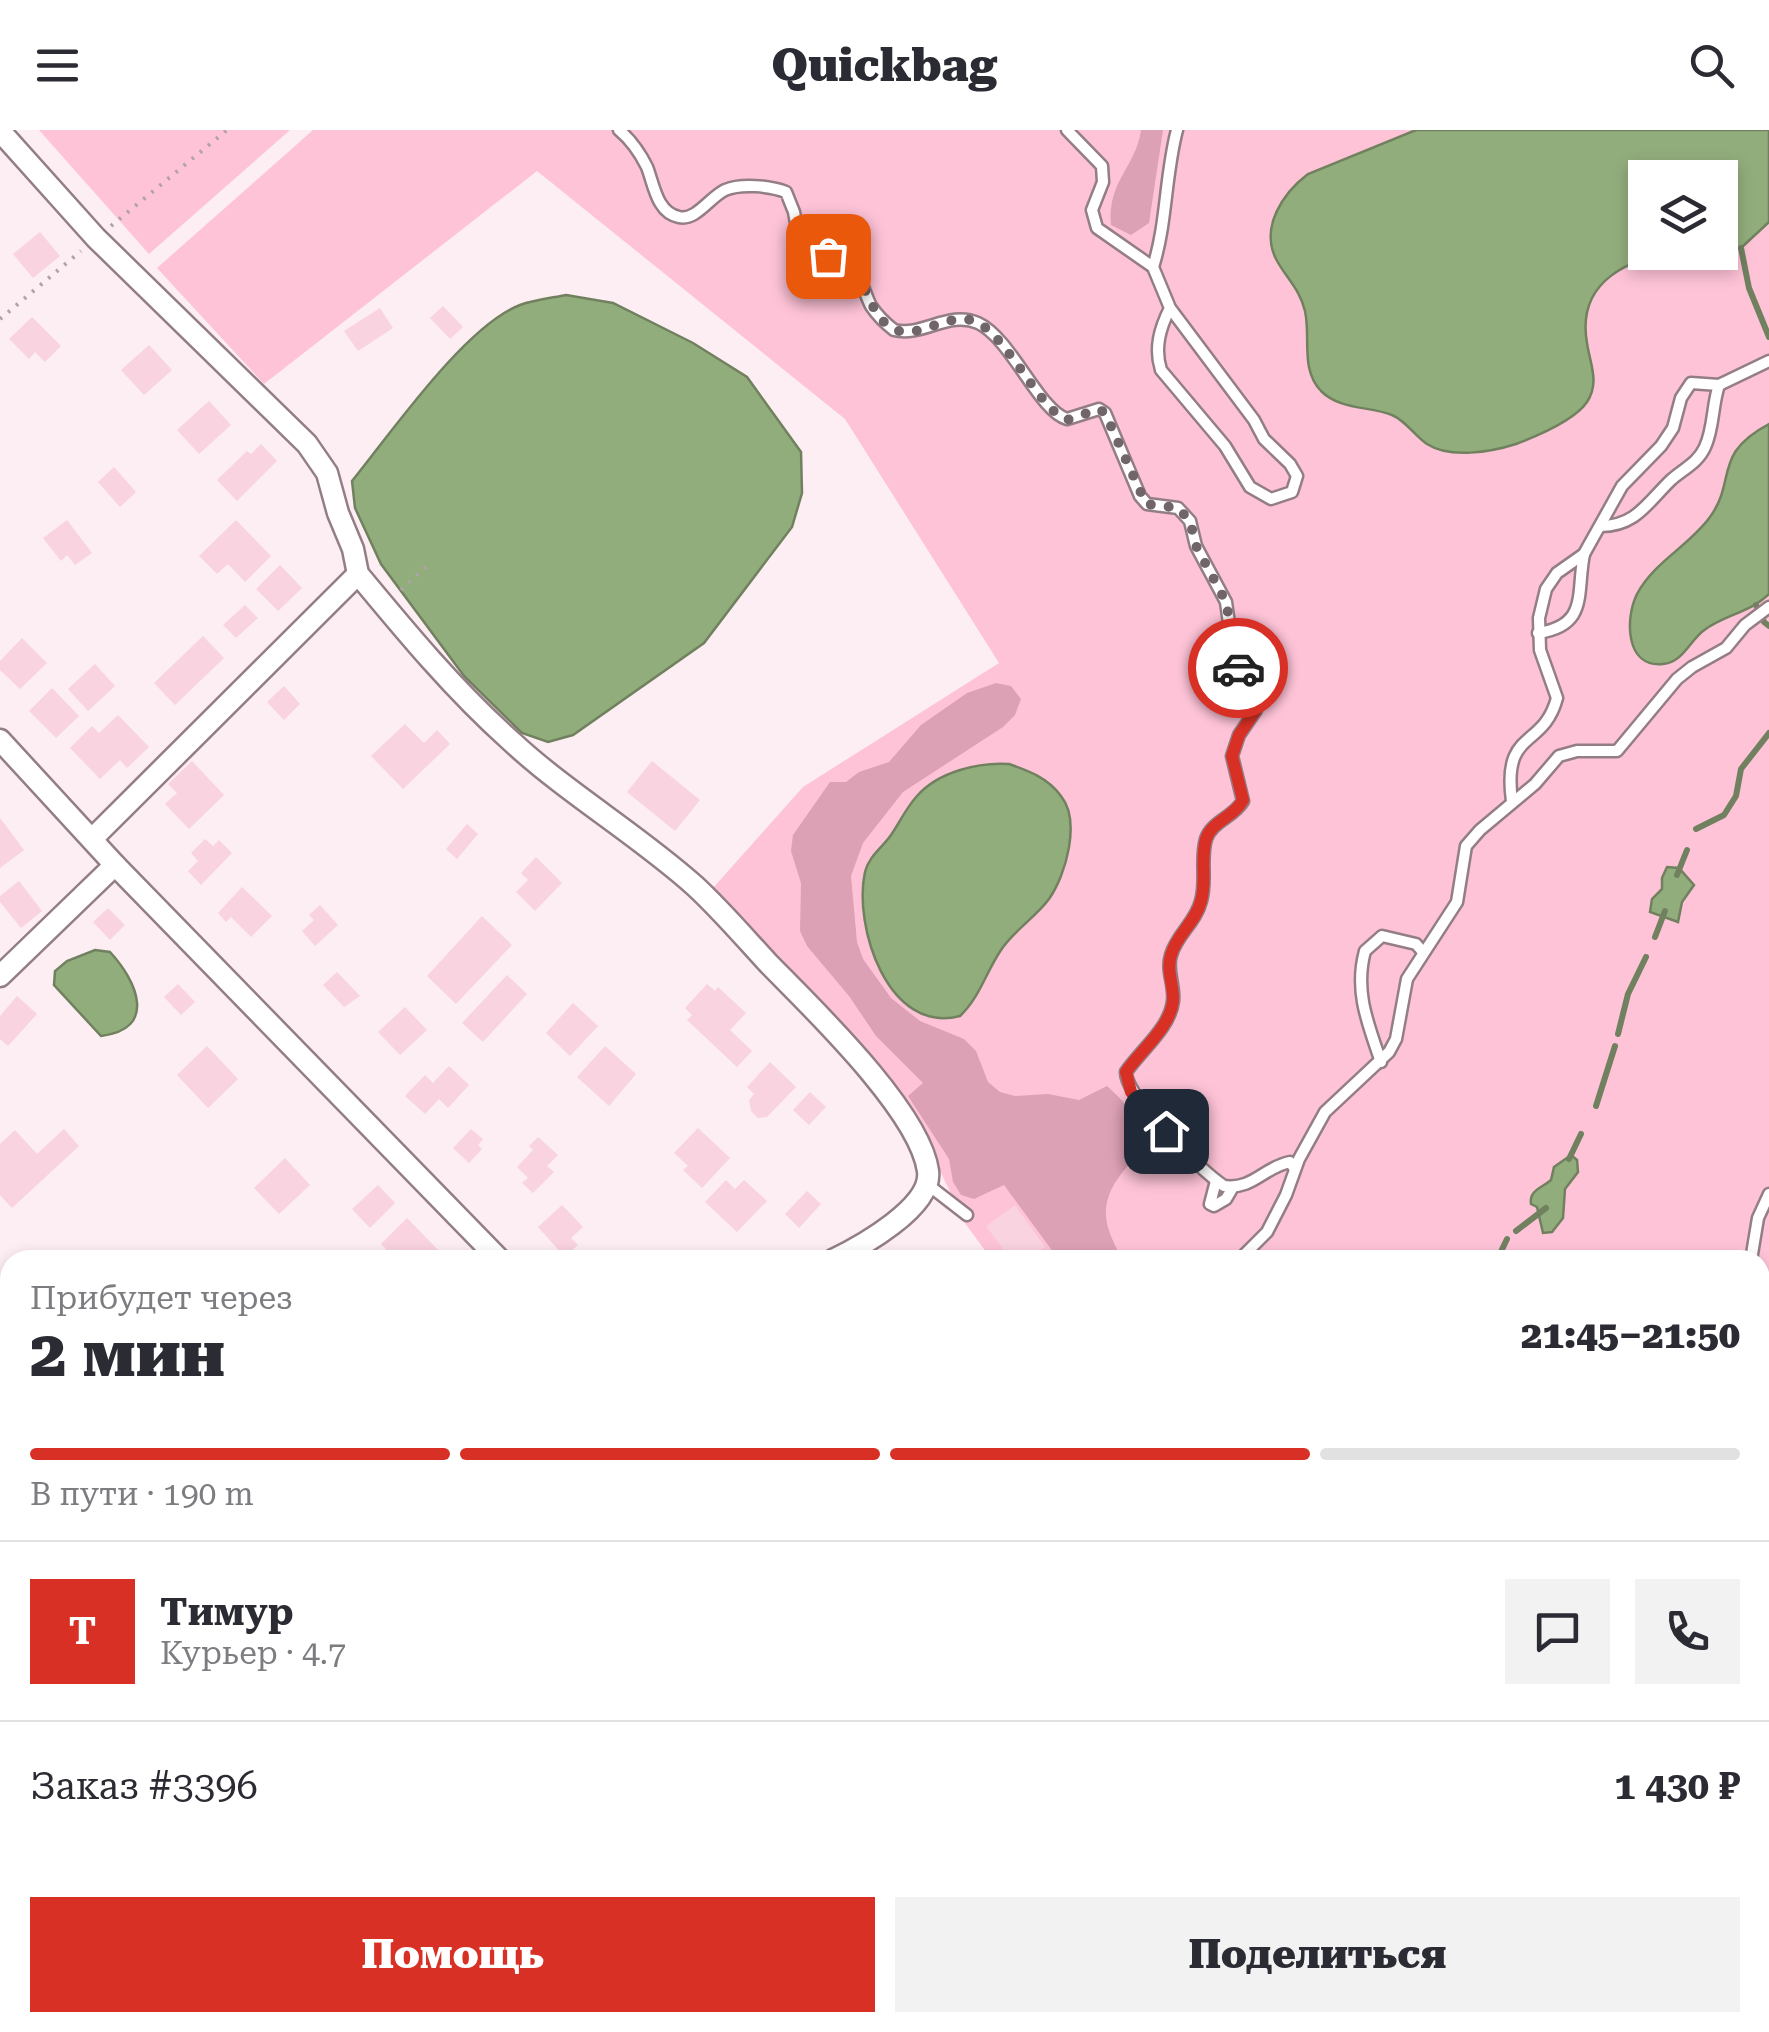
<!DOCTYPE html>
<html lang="ru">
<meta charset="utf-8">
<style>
:root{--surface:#fff;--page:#f2f2f3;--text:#2b2b33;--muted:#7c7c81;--line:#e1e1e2;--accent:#d93025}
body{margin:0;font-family:"Roboto Serif",serif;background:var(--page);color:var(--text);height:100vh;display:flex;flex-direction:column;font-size:38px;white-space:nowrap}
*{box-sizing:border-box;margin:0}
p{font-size:32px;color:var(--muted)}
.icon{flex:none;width:55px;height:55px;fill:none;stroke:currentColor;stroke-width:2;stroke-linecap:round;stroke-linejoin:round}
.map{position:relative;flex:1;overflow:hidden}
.side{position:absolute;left:0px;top:1120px;width:1770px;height:782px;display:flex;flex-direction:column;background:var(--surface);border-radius:30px 30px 0 0;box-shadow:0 5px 15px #0003}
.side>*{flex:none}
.controls{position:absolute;left:1628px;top:30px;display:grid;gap:20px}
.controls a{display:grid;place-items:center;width:110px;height:110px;border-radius:0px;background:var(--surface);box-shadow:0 5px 15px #0003;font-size:50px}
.pin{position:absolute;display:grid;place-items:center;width:85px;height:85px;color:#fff;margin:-42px;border-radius:20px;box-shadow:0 5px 15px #0006}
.courier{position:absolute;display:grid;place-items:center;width:100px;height:100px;margin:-50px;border:8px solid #d93025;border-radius:50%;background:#fff;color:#222;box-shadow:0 2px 12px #0007}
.headline em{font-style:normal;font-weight:800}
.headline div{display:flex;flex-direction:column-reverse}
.headline{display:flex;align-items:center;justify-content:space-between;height:170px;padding:0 30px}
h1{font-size:65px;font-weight:800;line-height:75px}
.bar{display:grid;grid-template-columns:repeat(4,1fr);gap:15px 10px;align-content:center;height:120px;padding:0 30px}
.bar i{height:12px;border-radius:8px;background:var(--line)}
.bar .current{background:var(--accent)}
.bar p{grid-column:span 4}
.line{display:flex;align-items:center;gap:25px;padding:0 30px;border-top:2px solid var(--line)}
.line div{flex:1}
.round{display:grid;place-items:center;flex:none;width:105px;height:105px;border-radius:0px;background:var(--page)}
.button{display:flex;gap:20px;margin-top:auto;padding:20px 30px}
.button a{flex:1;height:115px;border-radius:0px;background:var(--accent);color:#fff;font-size:40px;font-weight:800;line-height:115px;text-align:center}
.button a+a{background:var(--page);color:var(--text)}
header{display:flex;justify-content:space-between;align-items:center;height:130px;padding:0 30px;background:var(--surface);font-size:45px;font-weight:800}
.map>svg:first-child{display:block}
.green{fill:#fec3d7;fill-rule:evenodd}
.forest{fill:#dda1b5}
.water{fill:#92ad7c;stroke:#718160;stroke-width:2.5}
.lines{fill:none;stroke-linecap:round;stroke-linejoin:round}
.stream{stroke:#718160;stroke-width:6}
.building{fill:#f9d3df}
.lane-casing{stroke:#947e85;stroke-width:15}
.street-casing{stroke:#947e85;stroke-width:25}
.path{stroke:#b0a3a7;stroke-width:4;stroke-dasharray:2.5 8;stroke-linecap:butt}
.lane{stroke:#fff;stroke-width:10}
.street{stroke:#fff;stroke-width:20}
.done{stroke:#706569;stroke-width:10;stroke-dasharray:0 18}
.route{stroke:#d93025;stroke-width:12}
</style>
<header><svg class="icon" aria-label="menu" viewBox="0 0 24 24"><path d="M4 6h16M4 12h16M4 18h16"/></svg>Quickbag<svg class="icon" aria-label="search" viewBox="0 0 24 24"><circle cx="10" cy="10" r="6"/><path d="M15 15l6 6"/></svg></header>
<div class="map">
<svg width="1769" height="1902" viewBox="0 0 1769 1902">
<rect width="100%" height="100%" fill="#fdeef3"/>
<g class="green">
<polygon points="39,0 290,0 149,124"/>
<path d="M 313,0 L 1769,0 L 1769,1902 L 632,1902 L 638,1892 L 1760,1892 L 1760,1130 L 992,1130 L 962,1089 L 970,1083 L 953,1068 L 911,980 L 877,934 L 713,758 L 803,657 L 999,533 L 845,289 L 537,41 L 264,254 L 157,138 ZM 1645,48 L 1720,48 L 1720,122 L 1645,122 Z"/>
<polygon points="84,1892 491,1892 497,1902 84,1902 79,1897"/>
</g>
<g class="forest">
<path d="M 1141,0 L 1163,0 L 1149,93 L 1131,105 L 1111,95 C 1107,51 1136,37 1141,0 Z"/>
<path d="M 996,553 L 1011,556 L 1021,569 L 1015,585 L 1003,597 L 903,662 L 863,713 L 851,746 L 857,812 L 863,829 L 891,868 L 920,891 L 964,909 L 976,921 L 988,952 L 1000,962 L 1015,966 L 1048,964 L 1079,970 L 1107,956 C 1186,1026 1103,1029 1106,1086 C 1107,1102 1116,1116 1122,1130 L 1059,1130 L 1004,1055 L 974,1069 L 961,1065 L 953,1052 L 949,1029 L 908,966 L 923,953 L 876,906 L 849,866 L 807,816 L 800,801 L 801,753 L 791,721 L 793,705 L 830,652 L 846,652 L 859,642 L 889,632 L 921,595 L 967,563 Z"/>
</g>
<g class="water">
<path d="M 1416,0 L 1769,0 L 1769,92 L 1741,118 L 1720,122 L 1720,48 L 1645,48 L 1645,122 L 1682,123 C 1630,126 1576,151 1587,213 C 1590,234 1600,252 1587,272 C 1574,291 1537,306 1516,314 C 1491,322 1450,329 1427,314 C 1414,305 1406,291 1392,285 C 1369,276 1340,280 1321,261 C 1300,239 1311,208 1305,181 C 1300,159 1286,148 1276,129 C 1260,97 1283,63 1308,44 Z"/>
<path d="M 566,165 L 613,173 L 693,213 L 747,247 L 801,322 L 802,363 L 792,397 L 704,513 L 573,605 L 548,612 L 522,603 L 464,546 L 381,434 L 355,378 L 352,351 C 391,303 465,196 520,175 C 534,170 551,168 566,165 Z"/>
<path d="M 1769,294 L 1769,464 C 1750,483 1723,485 1703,501 C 1690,511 1682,533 1663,534 C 1625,538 1625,488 1637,464 C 1654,432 1689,416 1710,387 C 1737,350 1712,324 1769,294 Z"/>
<path d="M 1009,634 C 1029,641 1048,648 1061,666 C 1081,691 1066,745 1049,769 C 1035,788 1014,800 1001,820 C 986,842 980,867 960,886 C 888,905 853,796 865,742 C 869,726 882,718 891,705 C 900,692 906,678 917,666 C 938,642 978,632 1009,634 Z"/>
<polygon points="1667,737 1679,738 1694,755 1682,772 1678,792 1650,782 1652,769 1662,759 1662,748"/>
<path d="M 95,820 L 110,822 C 137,851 158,899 101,906 L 54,855 L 55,841 L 67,831 Z"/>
<path d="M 1571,1025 L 1577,1030 L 1578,1042 L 1565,1059 L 1563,1088 L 1552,1102 L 1543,1103 L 1537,1077 L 1531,1074 C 1529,1060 1542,1058 1551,1050 L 1554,1037 Z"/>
<polygon points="1769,1478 1769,1702 1760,1706 1760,1480"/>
</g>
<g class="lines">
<g class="stream">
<polyline points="1741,118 1749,158 1769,207"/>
<polyline points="1756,475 1764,492 1769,496"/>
<polyline points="1696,699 1724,685 1736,666 1741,639 1769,603"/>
<polyline points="1677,745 1687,720"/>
<polyline points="1655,807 1665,781"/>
<polyline points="1618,904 1628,864 1646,827"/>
<polyline points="1596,976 1615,916"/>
<polyline points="1569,1029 1581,1004"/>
<polyline points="1516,1101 1546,1078"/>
<polyline points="1497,1130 1507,1109"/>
</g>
</g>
<g class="building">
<polygon points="40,102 60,126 33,148 13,124"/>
<polygon points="443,176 463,197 450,209 430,188"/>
<polygon points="380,178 393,198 358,221 344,201"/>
<polygon points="32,187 61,216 45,232 35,222 29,229 9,209"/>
<polygon points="149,215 172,240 144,265 121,240"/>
<polygon points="209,271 231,295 199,324 177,300"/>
<polygon points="261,314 277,331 237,371 217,350 247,321 251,324"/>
<polygon points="114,337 136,362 120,377 98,352"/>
<polygon points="67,390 92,423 75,435 67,425 61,431 43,408"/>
<polygon points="236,390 271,426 245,452 228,434 217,444 199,426"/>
<polygon points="280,435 302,458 278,481 256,459"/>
<polygon points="245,475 258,488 236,508 223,495"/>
<polygon points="203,506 224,528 175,575 154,553"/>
<polygon points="22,508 47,533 20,559 0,540 0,531"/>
<polygon points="95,534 115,556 88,581 68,559"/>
<polygon points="284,556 300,574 284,590 267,572"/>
<polygon points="52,558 79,586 56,608 29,581"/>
<polygon points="118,585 149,617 127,638 120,630 100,649 70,618 92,596 99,603"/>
<polygon points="405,594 424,613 437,600 450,614 403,659 371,626"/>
<polygon points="192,631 224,665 189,699 165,674 177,663 168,654"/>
<polygon points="652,631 700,670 675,701 627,662"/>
<polygon points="0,688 24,720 0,738"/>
<polygon points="467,694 478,704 457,729 446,719"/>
<polygon points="205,709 213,716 219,710 232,723 201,755 188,741 198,731 191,723"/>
<polygon points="536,727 562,753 535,781 516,762 528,750 521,743"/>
<polygon points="19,751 42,781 21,798 0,772 0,766"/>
<polygon points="242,757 272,786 251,807 231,787 226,792 218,783"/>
<polygon points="320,775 338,795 315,816 302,801 314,790 309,785"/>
<polygon points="108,778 125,795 110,810 93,792"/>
<polygon points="482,786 512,815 456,874 427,846"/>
<polygon points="337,842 360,866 344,877 323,855"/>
<polygon points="507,845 527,864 483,912 462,893"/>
<polygon points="178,854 195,872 181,885 164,867"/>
<polygon points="707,854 715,861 718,857 746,883 730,900 752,921 737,937 687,890 692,885 685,878"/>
<polygon points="17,866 37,884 8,916 0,909 0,886"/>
<polygon points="573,873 598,896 570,926 546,903"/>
<polygon points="405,877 427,900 400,925 378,902"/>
<polygon points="207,916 238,949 208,978 177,945"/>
<polygon points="605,916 636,944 609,976 577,947"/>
<polygon points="770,932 796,957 767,987 758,988 751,981 749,970 754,964 747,957"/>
<polygon points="449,936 469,955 448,978 439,969 425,984 405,966 425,945 433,953"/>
<polygon points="810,962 826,977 809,995 793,980"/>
<polygon points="698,998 730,1028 702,1058 683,1040 688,1036 674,1023"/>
<polygon points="64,999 79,1016 12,1078 0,1065 0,1014 15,1000 37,1024"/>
<polygon points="471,999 483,1009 478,1015 482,1019 469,1033 453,1018"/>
<polygon points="538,1007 558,1025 547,1036 554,1042 533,1063 522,1053 528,1048 517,1037 533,1020 529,1016"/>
<polygon points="285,1028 310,1055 279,1084 254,1058"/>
<polygon points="726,1050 735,1059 744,1050 767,1071 737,1102 705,1072"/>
<polygon points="378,1055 395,1073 370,1098 352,1079"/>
<polygon points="807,1061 821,1074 799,1098 785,1084"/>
<polygon points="562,1075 583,1097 571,1108 578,1115 565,1127 538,1097"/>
<polygon points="1015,1075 1045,1117 1026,1130 1011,1130 986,1096"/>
<polygon points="407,1088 439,1121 430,1130 396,1130 381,1114"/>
<polygon points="10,1634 10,1688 0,1677 0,1642"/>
<polygon points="0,1798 10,1813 10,1857 3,1862 0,1858"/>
<polygon points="274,1892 326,1892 331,1902 279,1902"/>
<polygon points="361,1892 409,1892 414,1902 366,1902"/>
</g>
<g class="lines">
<defs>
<g id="lane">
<path d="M 619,0 C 631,10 640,23 647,37 C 654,55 657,83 679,87 C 696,91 710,67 725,60 C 741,53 770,56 786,62 L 794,82 L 801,121 C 814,129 828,123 841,128 C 859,134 863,161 871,176 C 877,185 885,193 894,200 C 923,207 949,180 978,193 C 1011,208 1039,281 1067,289 L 1099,279 L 1105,283 L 1140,366 L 1147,374 L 1178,378 L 1190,391 L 1196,416 L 1226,472 L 1233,522 L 1256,580 L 1239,605 L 1232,626 L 1243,671 C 1234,687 1212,691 1206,709 C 1200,729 1207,751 1201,771 C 1196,792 1177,804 1171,825 C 1166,841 1175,855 1173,871 C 1170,898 1141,920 1126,942 C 1125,967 1202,1042 1224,1056 C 1253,1060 1264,1037 1290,1032 L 1295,1039"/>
<path d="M 1067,0 L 1102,36 L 1103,52 L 1092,80 L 1097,98 L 1153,137 L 1170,178 L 1254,290 L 1264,309 L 1290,334 L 1297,346 L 1292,362 L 1271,369 L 1250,357 L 1225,316 L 1161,240 C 1154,218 1160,198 1170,178"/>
<path d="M 1153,137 C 1167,93 1165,45 1177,0"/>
<path d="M 1601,396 C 1636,396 1648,372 1671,350 C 1683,339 1698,333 1705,317 C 1714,298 1712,275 1719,255"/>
<path d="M 1538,503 C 1589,495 1576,464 1584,424"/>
<path d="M 1512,671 C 1502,598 1543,620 1557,568 L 1540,520 L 1539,488 L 1546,459 L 1557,443 L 1584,424 L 1622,356 L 1661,316 L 1673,298 L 1681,268 L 1691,253 L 1719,255 L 1769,231"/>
<path d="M 1381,932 C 1368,894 1354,861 1365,821 L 1382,806 L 1416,814 L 1423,822"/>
<polyline points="1216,1051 1210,1074 1214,1076 1226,1069 1233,1057"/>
<polyline points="927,1054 967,1085"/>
<polyline points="1239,1130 1267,1102 1286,1065 1299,1029 1325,982 1389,922 1396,909 1407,849 1457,772 1466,716 1480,700 1535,654 1559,626 1577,621 1617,621 1677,549 1692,537 1726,518 1745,495 1769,477"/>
<polyline points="1751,1130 1758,1088 1769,1064"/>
<polyline points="1760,1158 1769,1153"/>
<polyline points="1760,1333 1769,1343"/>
<polyline points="1760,1730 1769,1722"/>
<polyline points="0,1774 10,1790"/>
<polyline points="1763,1806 1769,1807"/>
<polyline points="350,1892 355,1902"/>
<polyline points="503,1892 509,1902"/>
<polyline points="1486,1892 1490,1902"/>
<polyline points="708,1902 715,1892"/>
<polyline points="858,1902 858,1892"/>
<path d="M 1663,1902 C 1686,1893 1704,1892 1727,1902"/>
</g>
<g id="street">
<path d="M 0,1 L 96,108 L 307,314 L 327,343 L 338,383 L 353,419 L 358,444 C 406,502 454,560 511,611 C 568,664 637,704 695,756 C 721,780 744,807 768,833 C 811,877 920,981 928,1041 C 933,1077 860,1117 833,1130"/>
<polyline points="0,610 115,735 500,1130"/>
<polyline points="92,709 358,444"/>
<polyline points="0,846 115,735"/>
<polyline points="0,1258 10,1272"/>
<polyline points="16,1902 27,1892"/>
</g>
</defs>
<use href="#lane" class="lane-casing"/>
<use href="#street" class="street-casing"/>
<g class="path">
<polyline points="111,96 227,0"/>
<polyline points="0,189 81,121"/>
<polyline points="401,460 427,436"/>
</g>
<use href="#lane" class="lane"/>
<use href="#street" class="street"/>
</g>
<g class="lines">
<path class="done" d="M 828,126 C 863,129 863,172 885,193 C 914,220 948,175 980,194 C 1010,212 1042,282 1067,290 L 1099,279 L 1105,283 L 1146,374 L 1178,378 L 1190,391 L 1196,416 L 1226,472 L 1238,538"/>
<path class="route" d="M 1166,1001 L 1131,962 L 1126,942 C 1141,920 1170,898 1173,871 C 1174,855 1166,841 1171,825 C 1177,804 1196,792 1201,771 C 1207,751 1200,729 1206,709 C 1212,691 1234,687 1243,670 L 1232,626 L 1239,605 L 1256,580 L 1238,538"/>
</g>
</svg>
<div class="controls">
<a><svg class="icon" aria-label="layers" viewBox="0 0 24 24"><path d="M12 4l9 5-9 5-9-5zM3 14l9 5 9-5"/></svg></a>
</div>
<div class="pin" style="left:828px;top:126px;background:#ea580c"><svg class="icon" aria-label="bag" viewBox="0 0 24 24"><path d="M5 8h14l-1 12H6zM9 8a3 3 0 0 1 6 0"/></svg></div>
<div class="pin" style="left:1166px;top:1001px;background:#1f2937"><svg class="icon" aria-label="home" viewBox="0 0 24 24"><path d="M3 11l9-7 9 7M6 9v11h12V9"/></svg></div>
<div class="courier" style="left:1238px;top:538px"><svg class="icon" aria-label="car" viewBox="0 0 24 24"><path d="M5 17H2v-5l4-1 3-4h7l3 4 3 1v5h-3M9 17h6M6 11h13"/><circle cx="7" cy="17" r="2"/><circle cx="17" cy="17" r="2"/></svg></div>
<section class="side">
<div class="headline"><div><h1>2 мин</h1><p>Прибудет через</p></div><em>21:45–21:50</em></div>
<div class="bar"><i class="current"></i><i class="current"></i><i class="current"></i><i></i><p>В пути · 190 m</p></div>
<div class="line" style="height:180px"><b class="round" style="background:var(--accent);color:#fff">Т</b><div><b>Тимур</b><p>Курьер · 4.7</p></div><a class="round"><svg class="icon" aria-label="chat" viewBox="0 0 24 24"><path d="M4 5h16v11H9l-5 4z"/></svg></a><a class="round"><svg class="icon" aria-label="phone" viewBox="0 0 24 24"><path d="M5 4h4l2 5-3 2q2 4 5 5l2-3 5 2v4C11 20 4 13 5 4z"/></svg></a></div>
<div class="line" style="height:130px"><div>Заказ #3396</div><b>1 430 ₽</b></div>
<div class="button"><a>Помощь</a><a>Поделиться</a></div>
</section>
</div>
